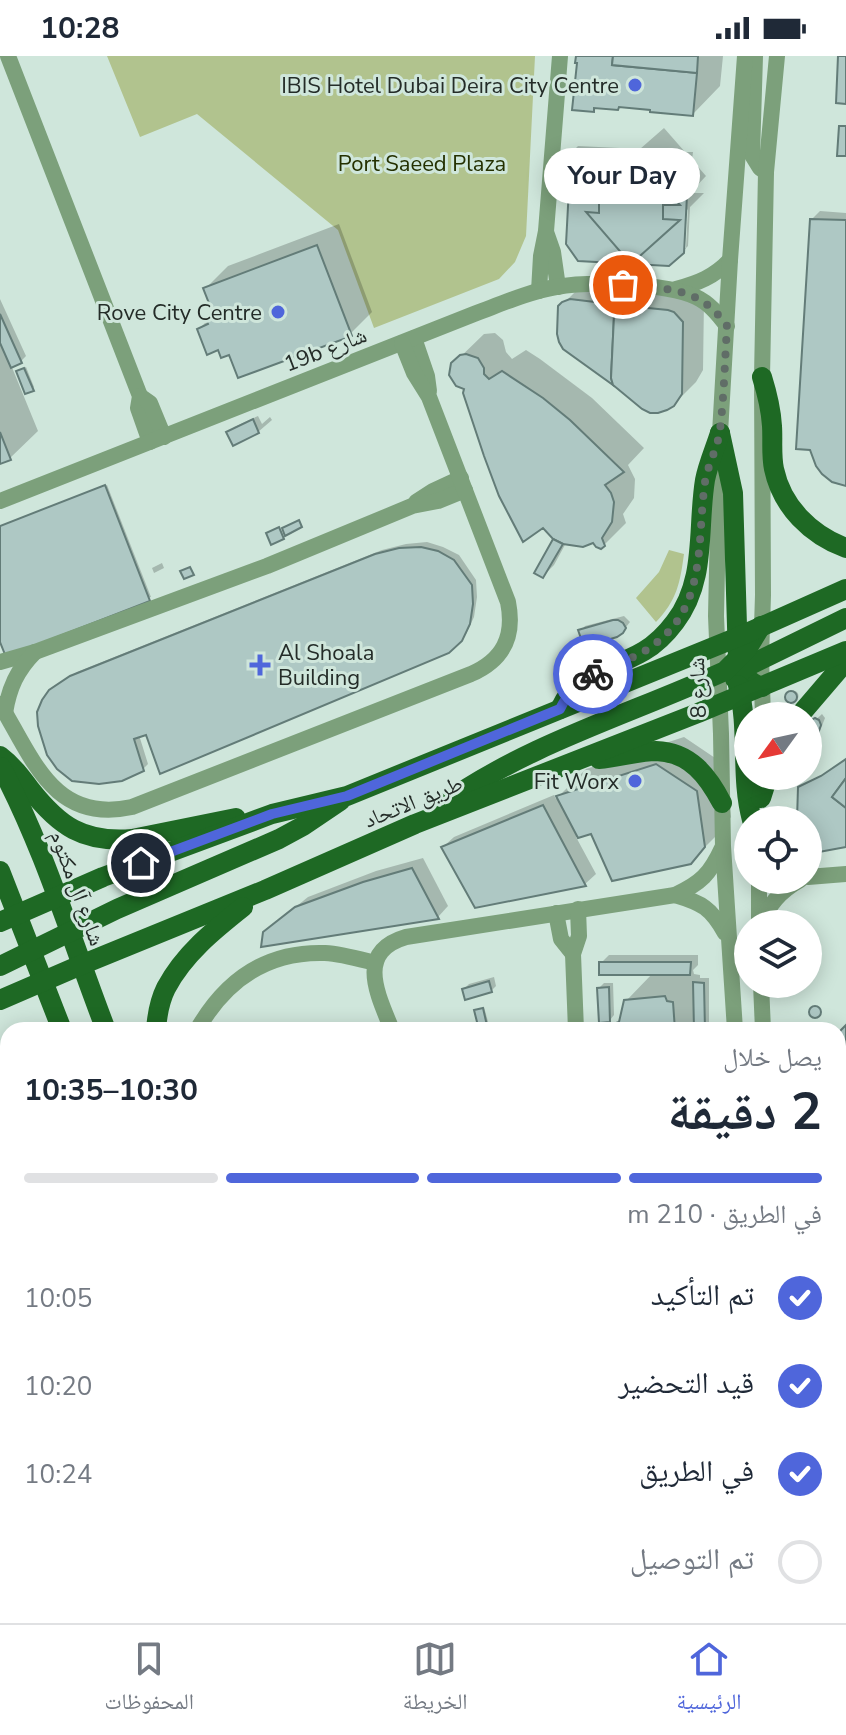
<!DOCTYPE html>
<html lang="ar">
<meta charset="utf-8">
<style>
:root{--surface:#fff;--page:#f2f2f3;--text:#1f2937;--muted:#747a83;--line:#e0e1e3;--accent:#4f66db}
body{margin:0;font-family:"Nunito Sans","Noto Naskh Arabic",sans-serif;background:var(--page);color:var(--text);direction:rtl;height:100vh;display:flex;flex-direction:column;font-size:30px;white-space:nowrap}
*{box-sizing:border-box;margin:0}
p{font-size:26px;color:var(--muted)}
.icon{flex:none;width:44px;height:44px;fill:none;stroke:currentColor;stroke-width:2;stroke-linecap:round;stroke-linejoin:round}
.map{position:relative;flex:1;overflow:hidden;direction:ltr}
.drawer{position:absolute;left:0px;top:966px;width:846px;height:602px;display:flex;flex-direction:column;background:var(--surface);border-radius:24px 24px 0 0;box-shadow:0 4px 20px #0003;direction:rtl}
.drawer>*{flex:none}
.needle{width:52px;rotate:237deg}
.fabs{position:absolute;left:734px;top:646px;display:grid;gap:16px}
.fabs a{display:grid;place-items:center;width:88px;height:88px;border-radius:50%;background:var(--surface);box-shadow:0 4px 20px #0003;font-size:40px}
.pin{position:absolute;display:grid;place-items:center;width:68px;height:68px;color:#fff;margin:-34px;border:4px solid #fff;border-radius:50%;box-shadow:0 2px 8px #0007}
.courier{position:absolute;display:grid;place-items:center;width:80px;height:80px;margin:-40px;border:6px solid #4f66db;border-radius:50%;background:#fff;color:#222;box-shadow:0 2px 10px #0007}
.bubble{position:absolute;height:56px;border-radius:28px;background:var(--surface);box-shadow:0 4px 20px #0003;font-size:26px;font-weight:700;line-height:56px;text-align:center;direction:rtl}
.summary em{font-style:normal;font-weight:700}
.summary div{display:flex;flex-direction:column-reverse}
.summary{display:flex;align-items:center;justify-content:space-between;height:136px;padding:0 24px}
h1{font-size:52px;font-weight:700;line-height:60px}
.bar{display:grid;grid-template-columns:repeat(4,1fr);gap:12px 8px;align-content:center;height:96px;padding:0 24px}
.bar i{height:10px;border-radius:6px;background:var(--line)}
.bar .current{background:var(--accent)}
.bar p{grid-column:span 4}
ol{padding:0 24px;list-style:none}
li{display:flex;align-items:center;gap:24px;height:88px}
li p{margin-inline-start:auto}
li .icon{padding:8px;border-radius:50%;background:var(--accent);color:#fff;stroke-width:4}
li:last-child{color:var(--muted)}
li i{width:44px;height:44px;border:4px solid var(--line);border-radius:50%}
.status{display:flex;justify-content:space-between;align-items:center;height:56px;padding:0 40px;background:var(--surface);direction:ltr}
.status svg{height:22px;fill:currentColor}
.tabs{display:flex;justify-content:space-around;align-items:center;height:112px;border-top:2px solid var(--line);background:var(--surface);font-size:22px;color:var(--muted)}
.tabs a{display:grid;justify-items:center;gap:4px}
.tabs .current{color:var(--accent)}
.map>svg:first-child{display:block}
.green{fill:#b1c38e}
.shadow{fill:#0003;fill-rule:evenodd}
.building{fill:#aec8c4;stroke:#637c78;stroke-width:2}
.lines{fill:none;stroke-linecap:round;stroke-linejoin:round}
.minor{stroke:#7ca07b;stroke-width:16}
.major{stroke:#1e6924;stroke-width:20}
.done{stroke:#606d67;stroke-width:8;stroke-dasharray:0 14.4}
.route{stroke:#4f66db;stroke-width:10}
.poi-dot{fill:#4f66db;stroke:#cfe6db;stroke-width:3}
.labels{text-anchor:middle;stroke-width:6;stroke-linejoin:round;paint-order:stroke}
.poi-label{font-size:22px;fill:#242c28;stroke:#cfe6db;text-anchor:end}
.park-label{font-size:22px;fill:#243000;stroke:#cfe6db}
.street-label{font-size:22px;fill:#242c28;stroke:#cfe6db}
</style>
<div class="status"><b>10:28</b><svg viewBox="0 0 49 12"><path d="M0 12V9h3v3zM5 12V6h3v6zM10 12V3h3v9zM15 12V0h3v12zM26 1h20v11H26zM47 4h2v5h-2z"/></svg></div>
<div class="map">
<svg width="846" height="1567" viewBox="0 0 846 1567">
<rect width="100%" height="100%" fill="#cfe6db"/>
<g class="green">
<polygon points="107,0 535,0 526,180 515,206 499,223 374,272 338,174 197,58 140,81"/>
<path d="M 669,494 L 684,498 C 680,527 677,544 656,566 L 636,542 L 659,516 Z"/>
</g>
<g class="shadow">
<polygon points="578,0 723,0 720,30 693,58 653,52 597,50 593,54"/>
<path d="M 664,72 L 685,96 L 693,96 L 692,104 L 706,120 L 690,137 L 704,137 L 690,151 L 688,190 L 682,196 L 573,95 L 578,90 L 640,93 ZM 688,153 L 686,192 L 682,191 L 684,158 Z"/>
<polygon points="820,155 846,157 846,427 812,163"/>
<polygon points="339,168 372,256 350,278 230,297 219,292 199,273 215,257 206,232 228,210"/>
<polygon points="582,233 636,240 641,234 704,244 703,314 696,326 673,349 560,251 575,236"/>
<polygon points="0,243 26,300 21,305 11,309 38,375 10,402 0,406"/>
<polygon points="495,277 503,284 506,296 512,303 526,294 540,303 592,342 644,392 628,409 635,423 634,442 623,458 626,467 604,489 594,485 566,487 554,509 543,520 556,483 453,308 484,278"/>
<polygon points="26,311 34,331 32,333 20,314"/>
<polygon points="258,360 262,368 270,361 272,364 258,376 229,376 234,371"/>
<polygon points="107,429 151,541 0,581 0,470"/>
<polygon points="427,486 443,491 459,499 476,524 477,541 474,561 466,578 448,596 139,679 148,708 143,713 56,630 77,616 382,494 406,488"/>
<polygon points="162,507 164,512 154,517 152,512"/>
<polygon points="624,560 630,566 622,576 581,575 585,570"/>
<circle cx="793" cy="640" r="5.5"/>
<polygon points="822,658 825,662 808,706 808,671"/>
<polygon points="684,681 724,708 731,761 718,778 690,806 592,776 576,781 596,818 585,828 476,850 443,791 454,781 554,739 556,743 586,713"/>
<polygon points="423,802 448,850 438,861 277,866 308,841 376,815"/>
<polygon points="609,899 698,899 698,909 693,914 694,918 700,919 700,922 709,922 709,974 616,974 616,969 622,963 626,945 653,917 601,907"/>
<polygon points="494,921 496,930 491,935 464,933 469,928"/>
<polygon points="604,927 613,927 614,959 610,964 599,932"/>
<circle cx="816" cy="955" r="5"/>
<polygon points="484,951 490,973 489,974 481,974 476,955"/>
<polygon points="0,1079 8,1081 8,1187 0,1178"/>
<polygon points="0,1446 8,1474 8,1478 0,1486"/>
<polygon points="8,1491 8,1547 0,1549 0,1493"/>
<polygon points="199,1560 264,1560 267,1567 181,1567"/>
</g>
<g class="building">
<polygon points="576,0 613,0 612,9 697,17 693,60 650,56 650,54 619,51 618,54 594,52 594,56 572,54 577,7 575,7"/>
<polygon points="613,0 698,0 697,17 612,9"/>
<polygon points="838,0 846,0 846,48 836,47"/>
<polygon points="839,70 846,70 846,100 837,100"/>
<polygon points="571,94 689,101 684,197 669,210 578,205 566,188"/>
<polygon points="636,98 680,149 663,149 663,163 680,164 631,208 586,156 599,157 599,141 587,141"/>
<polygon points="810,163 846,164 846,430 832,426 822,418 816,410 810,394 796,393"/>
<polygon points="317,189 352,280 238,322 229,299 221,302 218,294 207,299 197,273 208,268 206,263 214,260 203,232"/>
<polygon points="570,243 628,250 621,253 614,260 611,322 613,329 563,293 559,286 557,278 558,250 562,246"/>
<polygon points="628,250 668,254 674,256 683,266 682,338 674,350 667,354 658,357 650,357 642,353 613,329 611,322 614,260 621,253"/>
<polygon points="0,258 22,307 11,312 0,287"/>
<polygon points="466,298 478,302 484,312 484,318 489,323 502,315 543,342 570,364 624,416 605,429 611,437 614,446 612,466 602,482 605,490 601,493 596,491 593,487 583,491 563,488 553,483 543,472 523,486 499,440 484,400 463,337 464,333 456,330 449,319 451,307 460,299"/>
<polygon points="24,312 34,335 25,338 16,315"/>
<polygon points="253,363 259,377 233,390 226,376"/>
<polygon points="0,376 11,404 0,408"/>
<polygon points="105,429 150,545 6,601 0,586 0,470"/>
<polygon points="299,464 302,471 285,480 282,472"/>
<polygon points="279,471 284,483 271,489 266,477"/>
<polygon points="553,483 563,488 543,522 534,517"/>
<polygon points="421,491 438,495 454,504 472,529 473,548 470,568 462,585 449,597 160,718 146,679 134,683 144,715 122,725 99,728 72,725 57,713 47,699 38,670 37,656 42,644 49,634 70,620 375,498 399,492"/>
<polygon points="190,511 194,519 184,523 180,515"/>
<polygon points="613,564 618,564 623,567 626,572 623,577 617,581 584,591 578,574"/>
<circle cx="791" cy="641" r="6"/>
<polygon points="815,662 819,664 821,669 808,705 808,666"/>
<polygon points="846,703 846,722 832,741 846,752 846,791 808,798 808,764 797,764 798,731 821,720"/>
<polygon points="656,708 697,735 705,791 691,808 612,825 591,778 578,782 556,740"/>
<polygon points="846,722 846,752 832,741"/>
<polygon points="543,749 586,830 475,852 441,791"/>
<polygon points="412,812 439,863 261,891 263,876 295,851 363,826"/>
<polygon points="599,906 691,906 690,919 599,919"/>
<polygon points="489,925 492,936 465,944 462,933"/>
<polygon points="693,926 704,927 705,974 694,974"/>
<polygon points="609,931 610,966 599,967 597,932"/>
<polygon points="665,940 667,945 673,946 675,974 614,974 613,968 619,966 624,944"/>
<circle cx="815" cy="956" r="6"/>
<polygon points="483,952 488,974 479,974 474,954"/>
<polygon points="846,969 846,1079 838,1071 838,977"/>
<polygon points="0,1092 8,1095 8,1190 0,1181"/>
<polygon points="6,1496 8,1502 8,1549 0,1551 0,1498"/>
<polygon points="229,1560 234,1560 237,1567 211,1567"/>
</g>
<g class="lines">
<g class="minor">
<polyline points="8,0 140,340 138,352 150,386"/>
<polyline points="755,0 752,99 760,112 766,116"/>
<polyline points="546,176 553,196 558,231"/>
<path d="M 676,233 C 698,227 714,221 730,204"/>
<polyline points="539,235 541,200 546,175 560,0"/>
<polyline points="414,282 427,320 429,335"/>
<polyline points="140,340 150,347 164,381"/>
<path d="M 0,445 L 474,258 C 501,248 528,236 556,231 C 589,225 666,227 696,241 C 709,247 718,258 727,270"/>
<polyline points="416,446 433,435 461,422"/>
<polyline points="0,606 35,596 267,510 412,450 438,445 465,434"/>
<path d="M 0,648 C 33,703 54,768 132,751 L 471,618 C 503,604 515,581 508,546 L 429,341 L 414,317 L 402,287"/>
<path d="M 5,657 C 9,632 17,614 35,596"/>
<polyline points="763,660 761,602 763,539 762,321 766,116 777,0"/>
<polyline points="808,821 846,818"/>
<path d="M 675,839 C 702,847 711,852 725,877"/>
<polyline points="556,857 561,883 573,898"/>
<polyline points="759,866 759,824"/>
<path d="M 762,868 C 768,848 782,834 800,824"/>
<polyline points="761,928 763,974"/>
<path d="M 197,974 C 225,925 266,895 325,897 C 342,898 359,903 375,907"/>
<path d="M 392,974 C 378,939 355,896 406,881 L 675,839 C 701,827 710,818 722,792"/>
<polyline points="576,974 573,898 579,880 578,853"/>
<polyline points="735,974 723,790 721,678 716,560 720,377 730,204 745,0"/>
<polyline points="838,1157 846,1162"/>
<polyline points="0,1199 8,1211"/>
<polyline points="0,1225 8,1222"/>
<polyline points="0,1430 8,1458"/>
<polyline points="38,1560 40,1567"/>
<polyline points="121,1560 123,1567"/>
<polyline points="370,1560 373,1567"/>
<polyline points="670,1560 741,1567"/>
<polyline points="391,1567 396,1560"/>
<polyline points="621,1567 622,1560"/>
</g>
<g class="major">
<path d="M 762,321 C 767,337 771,353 772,370 C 773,384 771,399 774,413 C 782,451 811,479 846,492"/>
<path d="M 720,377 L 733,437 L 738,603 C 743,618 747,626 762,631"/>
<polyline points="735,623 742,614 750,609 846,562"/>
<path d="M 738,629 C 750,673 740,720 752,764"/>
<path d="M 560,653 C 580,611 609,616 644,595 C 656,588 666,578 675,566 C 707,524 697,473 705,424 C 708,408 715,393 720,377"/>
<polyline points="799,660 846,605"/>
<path d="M 0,700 C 12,709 21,721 30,733 C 59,770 83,787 132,783 L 236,762"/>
<path d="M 599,703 C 618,702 637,695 656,695 C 690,696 708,720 722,747"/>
<path d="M 1,711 C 45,794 72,886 106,974"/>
<polyline points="761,742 768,720"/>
<path d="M 442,749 C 527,688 631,658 725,615 L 747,593 L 761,570"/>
<polyline points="0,815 62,974"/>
<polyline points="0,866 103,821 272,758 347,740 738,581 846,533"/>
<polyline points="0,910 117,853 279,783 303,770 340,745"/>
<polyline points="0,944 81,909 265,834 415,768 698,657 846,595"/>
<path d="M 156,974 C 157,960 160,944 166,932 C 184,898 214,874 243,851"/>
<polyline points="0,1019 8,1023"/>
<polyline points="289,1560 292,1567"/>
<polyline points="326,1560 329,1567"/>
</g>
</g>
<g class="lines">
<path class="done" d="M 593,618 C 610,610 627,605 643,596 C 709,557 696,489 705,426 C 708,408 718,391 720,374 C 724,339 725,304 727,270 C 699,230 667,233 623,229"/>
<path class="route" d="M 141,807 L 272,758 L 347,740 L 560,653 C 568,637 577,626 593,618"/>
</g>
<g class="poi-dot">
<circle cx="635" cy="29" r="8"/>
<circle cx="278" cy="256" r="8"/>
<path d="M256 597h8v8h8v8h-8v8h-8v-8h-8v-8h8z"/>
<circle cx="635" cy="725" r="8"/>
</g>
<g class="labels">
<g class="poi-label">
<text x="619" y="37">IBIS Hotel Dubai Deira City Centre</text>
<text x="262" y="264">Rove City Centre</text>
<text x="278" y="604" text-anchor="start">Al Shoala<tspan x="278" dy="25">Building</tspan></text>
<text x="619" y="733">Fit Worx</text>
</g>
<g class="park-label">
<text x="422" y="115">Port Saeed Plaza</text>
</g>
<g class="street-label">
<text transform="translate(325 293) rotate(-21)" y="8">19b شارع</text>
<text transform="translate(697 632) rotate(-92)" y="8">شارع 8</text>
<text transform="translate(413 745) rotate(-22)" y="8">طريق الاتحاد</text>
<text transform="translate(78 832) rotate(70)" y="8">شارع آل مكتوم</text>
</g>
</g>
</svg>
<div class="fabs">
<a><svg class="needle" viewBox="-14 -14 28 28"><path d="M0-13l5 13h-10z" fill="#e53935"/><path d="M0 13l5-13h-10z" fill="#747a83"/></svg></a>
<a><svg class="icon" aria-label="locate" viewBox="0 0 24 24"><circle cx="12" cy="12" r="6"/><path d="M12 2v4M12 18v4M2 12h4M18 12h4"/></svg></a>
<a><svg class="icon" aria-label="layers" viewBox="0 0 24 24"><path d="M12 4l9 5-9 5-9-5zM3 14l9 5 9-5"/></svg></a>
</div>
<div class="pin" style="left:623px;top:229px;background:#ea580c"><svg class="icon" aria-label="bag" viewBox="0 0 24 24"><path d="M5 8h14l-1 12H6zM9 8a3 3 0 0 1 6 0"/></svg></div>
<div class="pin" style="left:141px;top:807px;background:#1f2937"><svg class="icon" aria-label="home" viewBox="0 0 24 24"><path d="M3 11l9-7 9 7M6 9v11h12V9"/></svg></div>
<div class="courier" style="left:593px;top:618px"><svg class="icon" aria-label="bike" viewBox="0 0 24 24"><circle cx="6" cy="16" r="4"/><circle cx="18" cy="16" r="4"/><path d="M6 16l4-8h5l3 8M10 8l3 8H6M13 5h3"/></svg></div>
<div class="bubble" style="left:544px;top:92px;width:156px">Your Day</div>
<section class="drawer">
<div class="summary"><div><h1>2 دقيقة</h1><p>يصل خلال</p></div><em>10:30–10:35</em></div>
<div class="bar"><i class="current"></i><i class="current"></i><i class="current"></i><i></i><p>في الطريق · 210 m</p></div>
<ol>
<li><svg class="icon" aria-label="check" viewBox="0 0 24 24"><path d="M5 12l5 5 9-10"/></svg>تم التأكيد<p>10:05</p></li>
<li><svg class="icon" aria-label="check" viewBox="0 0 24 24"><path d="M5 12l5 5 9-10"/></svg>قيد التحضير<p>10:20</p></li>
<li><svg class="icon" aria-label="check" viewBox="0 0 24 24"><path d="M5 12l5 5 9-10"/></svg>في الطريق<p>10:24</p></li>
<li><i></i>تم التوصيل</li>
</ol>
</section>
</div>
<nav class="tabs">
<a class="current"><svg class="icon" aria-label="home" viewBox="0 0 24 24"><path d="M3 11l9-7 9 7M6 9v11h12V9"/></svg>الرئيسية</a>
<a><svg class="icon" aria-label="map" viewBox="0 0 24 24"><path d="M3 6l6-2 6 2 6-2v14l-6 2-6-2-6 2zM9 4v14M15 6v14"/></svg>الخريطة</a>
<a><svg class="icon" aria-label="saved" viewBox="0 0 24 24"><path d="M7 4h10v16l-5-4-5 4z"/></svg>المحفوظات</a>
</nav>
